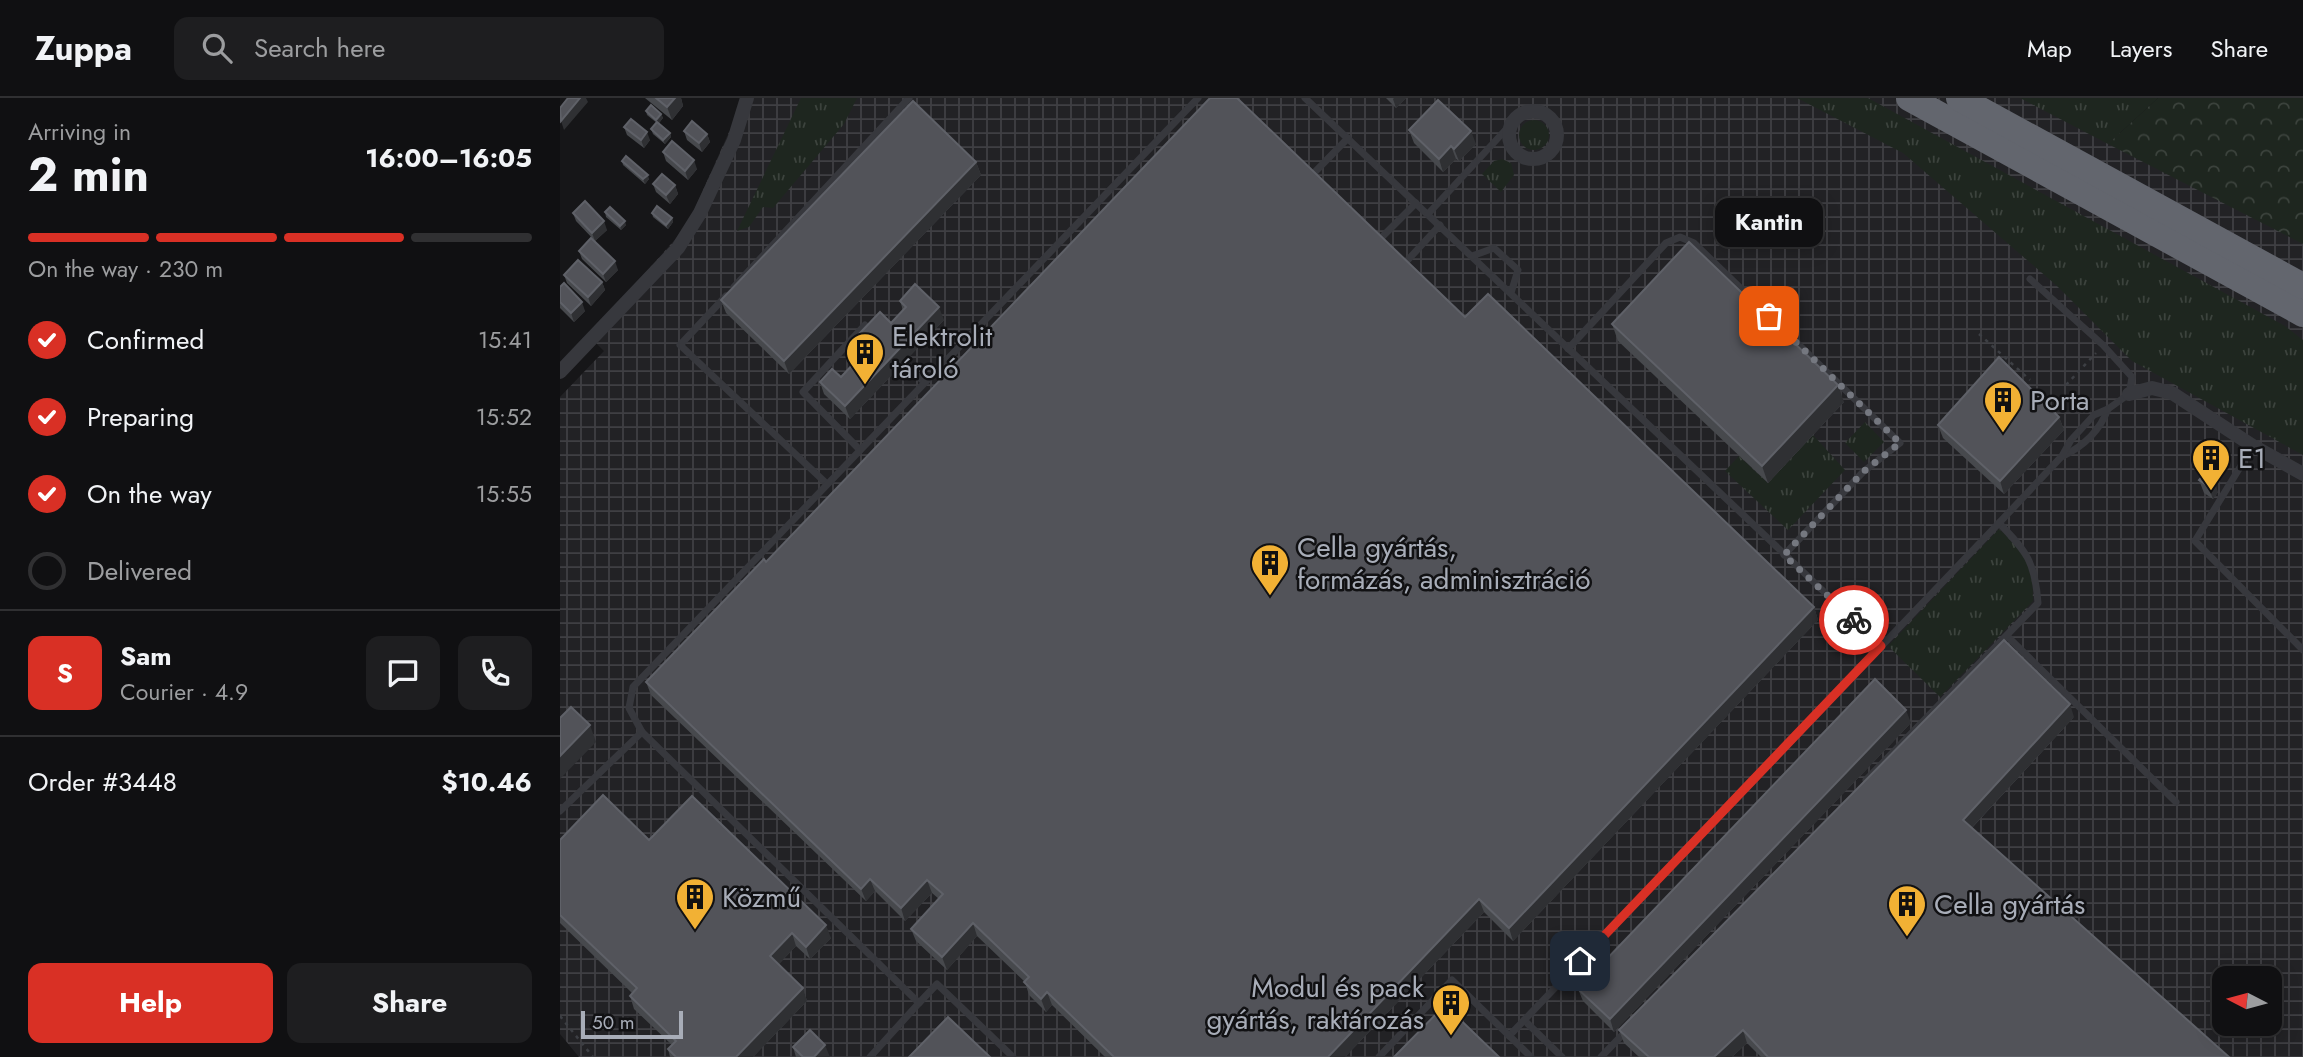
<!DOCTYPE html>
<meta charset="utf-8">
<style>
:root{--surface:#101012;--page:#1e1e20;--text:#f1f3f6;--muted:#9c9d9f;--line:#303032;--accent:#d93025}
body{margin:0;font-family:Jost,sans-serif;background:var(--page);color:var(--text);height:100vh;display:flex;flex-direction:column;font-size:26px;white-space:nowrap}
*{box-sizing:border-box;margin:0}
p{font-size:23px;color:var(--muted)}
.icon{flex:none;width:38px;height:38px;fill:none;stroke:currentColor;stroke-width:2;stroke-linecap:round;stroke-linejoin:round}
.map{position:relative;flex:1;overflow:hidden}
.side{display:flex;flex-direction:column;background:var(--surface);width:560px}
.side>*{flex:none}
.needle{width:46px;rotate:276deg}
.controls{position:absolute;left:1652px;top:868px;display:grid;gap:14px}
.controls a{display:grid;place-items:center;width:70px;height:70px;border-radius:14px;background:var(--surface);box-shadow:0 4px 18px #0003,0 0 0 2px var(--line);font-size:35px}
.scale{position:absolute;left:21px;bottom:18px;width:102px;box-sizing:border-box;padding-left:7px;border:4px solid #a8adb8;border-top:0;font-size:19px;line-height:24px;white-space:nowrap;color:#a8adb8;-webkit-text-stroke:5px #111113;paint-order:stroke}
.pin{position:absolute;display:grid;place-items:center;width:60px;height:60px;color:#fff;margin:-30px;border-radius:14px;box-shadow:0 4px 10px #0006}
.courier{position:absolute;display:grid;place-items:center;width:70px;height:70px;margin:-35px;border:5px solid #d93025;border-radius:50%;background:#fff;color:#222;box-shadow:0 2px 9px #0007}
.bubble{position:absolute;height:49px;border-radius:14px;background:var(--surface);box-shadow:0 4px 18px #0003,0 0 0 2px var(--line);font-size:23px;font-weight:700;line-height:49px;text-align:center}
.headline em{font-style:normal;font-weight:700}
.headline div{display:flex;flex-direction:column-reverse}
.headline{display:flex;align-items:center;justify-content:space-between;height:119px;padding:0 28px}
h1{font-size:46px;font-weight:700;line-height:52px}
.bar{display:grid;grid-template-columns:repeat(4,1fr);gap:10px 7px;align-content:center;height:84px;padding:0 28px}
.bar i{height:9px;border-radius:5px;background:var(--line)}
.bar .on{background:var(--accent)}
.bar p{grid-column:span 4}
.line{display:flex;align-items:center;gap:18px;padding:0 28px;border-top:2px solid var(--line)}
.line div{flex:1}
.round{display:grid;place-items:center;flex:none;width:74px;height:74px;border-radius:14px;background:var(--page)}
ol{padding:0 28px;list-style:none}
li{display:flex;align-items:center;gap:21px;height:77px}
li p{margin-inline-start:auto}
li .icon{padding:7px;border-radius:50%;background:var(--accent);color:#fff;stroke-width:4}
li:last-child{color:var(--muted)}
li i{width:38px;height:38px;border:4px solid var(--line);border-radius:50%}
.action{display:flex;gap:14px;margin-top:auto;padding:14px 28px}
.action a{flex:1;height:80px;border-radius:14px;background:var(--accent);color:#fff;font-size:28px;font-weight:700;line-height:80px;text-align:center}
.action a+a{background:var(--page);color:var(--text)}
header{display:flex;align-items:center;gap:42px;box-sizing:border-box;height:98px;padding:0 35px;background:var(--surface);border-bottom:2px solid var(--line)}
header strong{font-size:33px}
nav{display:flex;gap:38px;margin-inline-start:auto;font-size:24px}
.search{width:490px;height:63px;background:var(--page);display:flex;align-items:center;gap:18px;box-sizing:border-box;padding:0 24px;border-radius:14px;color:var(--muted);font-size:26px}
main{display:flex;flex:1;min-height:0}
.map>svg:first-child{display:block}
.industrial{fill:url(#industrial-grid);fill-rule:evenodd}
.grass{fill:url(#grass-tufts)}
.forest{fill:url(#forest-crowns)}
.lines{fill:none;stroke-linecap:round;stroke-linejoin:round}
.path{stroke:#3d3f44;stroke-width:2.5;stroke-dasharray:3.5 5;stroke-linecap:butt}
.lane{stroke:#37383d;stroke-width:7}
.street{stroke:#37383d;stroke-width:14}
.highway{stroke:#63666e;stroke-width:26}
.wall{fill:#47494d}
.shaded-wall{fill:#2f3033}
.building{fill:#525359;stroke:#5f6168;stroke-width:2}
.done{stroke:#757880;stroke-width:7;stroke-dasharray:0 12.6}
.route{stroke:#d93025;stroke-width:9}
.labels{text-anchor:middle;stroke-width:5;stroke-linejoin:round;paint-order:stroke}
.poi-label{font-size:28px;fill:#a8adb8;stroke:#111113;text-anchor:start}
</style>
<header>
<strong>Zuppa</strong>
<div class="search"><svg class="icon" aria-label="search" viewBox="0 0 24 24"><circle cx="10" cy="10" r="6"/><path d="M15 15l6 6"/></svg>Search here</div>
<nav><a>Map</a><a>Layers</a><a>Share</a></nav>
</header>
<main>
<section class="side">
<div class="headline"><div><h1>2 min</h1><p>Arriving in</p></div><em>16:00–16:05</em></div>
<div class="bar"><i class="on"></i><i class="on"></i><i class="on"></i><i></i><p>On the way · 230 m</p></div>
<ol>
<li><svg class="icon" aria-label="check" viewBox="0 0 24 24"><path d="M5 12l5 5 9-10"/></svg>Confirmed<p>15:41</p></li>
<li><svg class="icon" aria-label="check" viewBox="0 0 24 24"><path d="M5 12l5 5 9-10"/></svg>Preparing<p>15:52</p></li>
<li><svg class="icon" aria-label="check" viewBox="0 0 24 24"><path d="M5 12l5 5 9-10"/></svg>On the way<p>15:55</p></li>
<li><i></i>Delivered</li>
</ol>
<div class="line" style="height:126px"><b class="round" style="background:var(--accent);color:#fff">S</b><div><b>Sam</b><p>Courier · 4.9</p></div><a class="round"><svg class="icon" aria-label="chat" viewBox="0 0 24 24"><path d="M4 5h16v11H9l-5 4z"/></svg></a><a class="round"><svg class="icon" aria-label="phone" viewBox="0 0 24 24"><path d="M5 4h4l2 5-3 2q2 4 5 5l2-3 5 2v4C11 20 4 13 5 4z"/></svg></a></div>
<div class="line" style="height:91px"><div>Order #3448</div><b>$10.46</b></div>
<div class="action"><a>Help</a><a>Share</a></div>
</section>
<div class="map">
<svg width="1743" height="959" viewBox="0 0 1743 959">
<defs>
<pattern id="industrial-grid" width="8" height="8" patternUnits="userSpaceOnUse" patternTransform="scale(1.75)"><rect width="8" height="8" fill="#222225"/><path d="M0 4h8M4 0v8" fill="none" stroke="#3f3f43"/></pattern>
<pattern id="grass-tufts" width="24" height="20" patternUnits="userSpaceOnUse" patternTransform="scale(1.75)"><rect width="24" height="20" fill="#1e261f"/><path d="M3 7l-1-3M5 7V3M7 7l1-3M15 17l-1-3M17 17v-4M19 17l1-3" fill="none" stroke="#3c433d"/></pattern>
<pattern id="forest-crowns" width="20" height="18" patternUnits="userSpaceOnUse" patternTransform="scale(1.75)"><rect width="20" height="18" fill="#1e261f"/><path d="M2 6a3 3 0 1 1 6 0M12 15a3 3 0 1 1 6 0" fill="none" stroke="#3c433d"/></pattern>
</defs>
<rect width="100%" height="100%" fill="#161618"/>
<path class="industrial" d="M 194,0 L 1494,0 L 1743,134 L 1743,959 L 19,959 L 0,936 L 0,299 L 44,253 L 29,238 L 127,128 L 169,34 ZM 1664,880 L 1710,880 L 1710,926 L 1664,926 Z"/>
<g class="grass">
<polygon points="241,0 297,0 284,26 213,110 203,109 189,129 177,133"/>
<polygon points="1237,0 1308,0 1725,228 1743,242 1743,357 1572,263 1496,187 1343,55"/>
<polygon points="1460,0 1598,0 1548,46"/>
<circle cx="974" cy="37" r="15"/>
<polygon points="942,61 951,65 954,77 941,94 922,76 934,63"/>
<polygon points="1305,324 1324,344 1304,364 1285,345"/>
<polygon points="1253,337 1285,372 1228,432 1165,373 1179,358 1208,385"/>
<path d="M 1439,431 C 1465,456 1473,466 1473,503 L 1380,599 L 1328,548 Z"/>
</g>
<polygon class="forest" points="1598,0 1743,0 1743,146 1548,46"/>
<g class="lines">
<g class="path">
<polyline points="1419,236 1470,282"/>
<polyline points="1506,287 1536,255"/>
<polyline points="0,918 33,959"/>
</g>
<g class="lane">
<polyline points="745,0 1321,548"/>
<polyline points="753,76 788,40"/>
<polyline points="868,116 951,26"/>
<polyline points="822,139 856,105"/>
<polyline points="912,158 934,150 958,172 951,195"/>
<polyline points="846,164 880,127"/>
<polyline points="174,189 349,0"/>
<polyline points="166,198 120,247 267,386"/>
<polyline points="1008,251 1106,145 1120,139 1134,145 1340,345 1303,374 1224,457"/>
<polyline points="338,259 364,284"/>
<polyline points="1693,348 1635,443 1743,552"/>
<polyline points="300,352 243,294 305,227 311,234"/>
<path d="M 1503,358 C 1524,348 1540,332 1548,311"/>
<polyline points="1447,538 1616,704"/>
<path d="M 1306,682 L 1478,505 C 1475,464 1467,454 1439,425"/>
<polyline points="0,713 82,634"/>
<polyline points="964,922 1002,959"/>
<polyline points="949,938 1439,425 1502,358 1511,342 1534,317 1548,311 1569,296 1572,279 1543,247 1470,181"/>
<polyline points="310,959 359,905"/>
<polyline points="453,959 377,886 359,905 82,634 69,610 73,589 638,0"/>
<polyline points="819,959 892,882 971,959"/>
<polyline points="1041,959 1068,931"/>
</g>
<g class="street">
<circle cx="973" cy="37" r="24"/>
<polyline points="0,274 118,150 140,115 174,42 187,0"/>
<polyline points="1569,296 1592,290 1612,295 1693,348 1743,376"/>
</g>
<g class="highway">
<polyline points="1349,0 1743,216"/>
<polyline points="1399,0 1743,188"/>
</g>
</g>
<g class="wall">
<polygon points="85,0 121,0 123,8 112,22"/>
<polygon points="826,0 846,0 836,10"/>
<polygon points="86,13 101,16 103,20 99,25 110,35 111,39 105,46 93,36 91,31 97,25 87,17"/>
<polygon points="64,29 90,42 84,50 67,37"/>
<polygon points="849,32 916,46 899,63 896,61 883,74 854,45"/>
<polygon points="124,33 147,36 150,44 142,54 127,42"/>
<polygon points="103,54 137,71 128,82 106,63"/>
<polygon points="62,63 89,81 85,86 63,67"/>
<polygon points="416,64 421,77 229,276 166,215 161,202"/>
<polygon points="93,86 115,87 118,96 110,106 96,94"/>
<polygon points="45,114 66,127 61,132 46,119"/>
<polygon points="13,115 47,132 35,143 16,123"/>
<polygon points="92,115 112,120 113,124 108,131 93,119"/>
<polygon points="19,153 58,172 46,184 22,161"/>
<polygon points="4,177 42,184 45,192 31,208 7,185"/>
<polygon points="0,189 25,213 14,224 0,210"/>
<polygon points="340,203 384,222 290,321 264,296 260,284 281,279 306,252 304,249 299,236 331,225 343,212"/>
<polygon points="905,219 1254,509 1258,522 953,843 924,814 785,959 545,959 492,907 486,914 469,897 465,884 417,838 387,872 356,843 351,831 379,801 372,795 345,823 315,793 306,803 91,597 86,584 206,464"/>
<polygon points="1052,226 1284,304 1208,385 1058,243"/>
<polygon points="1499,319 1504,332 1444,396 1383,340 1378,327"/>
<polygon points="1639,382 1658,394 1653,401 1644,395"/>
<polygon points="1514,619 1412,730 1669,959 1201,959 1187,945 1172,959 1079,959 1064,945 1059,932"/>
<polygon points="1351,625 1054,934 1023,903 1018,891"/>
<polygon points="0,742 89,742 271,840 250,861 236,848 218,867 243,890 247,903 193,959 110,959 108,951 112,947 74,911 70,898 72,895 0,825"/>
<polygon points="233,949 270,959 236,959"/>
</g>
<g class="shaded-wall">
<polygon points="20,0 26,0 28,4 4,32 1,23"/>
<polygon points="115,0 121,0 123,8 112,22 107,9"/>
<polygon points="834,0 846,0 836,10 833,1"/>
<polygon points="101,16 103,20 98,26 96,22"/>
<polygon points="911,33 916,46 899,63 894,51"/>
<polygon points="87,34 90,42 84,50 81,42"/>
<polygon points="110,35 111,39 105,46 103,42"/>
<polygon points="147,36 150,44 142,54 139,45"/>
<polygon points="891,48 896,61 883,74 879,61"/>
<polygon points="134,62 137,71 128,82 125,73"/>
<polygon points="416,64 421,77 229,276 224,263"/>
<polygon points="88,77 89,81 85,86 83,81"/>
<polygon points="115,87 118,96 110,106 106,97"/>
<polygon points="112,120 113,124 108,131 106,127"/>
<polygon points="44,123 47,132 35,143 32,135"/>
<polygon points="65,123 66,127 61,132 60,128"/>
<polygon points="55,163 58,172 46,184 43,176"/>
<polygon points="42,184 45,192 31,208 28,199"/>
<polygon points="22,204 25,213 14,224 11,215"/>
<polygon points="379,209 384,222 290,321 285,308"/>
<polygon points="1278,287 1284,304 1208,385 1202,368"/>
<polygon points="1499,319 1504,332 1444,396 1440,383"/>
<polygon points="1654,381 1658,394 1653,401 1648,388"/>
<polygon points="1254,509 1258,522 953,843 949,830"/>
<polygon points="1510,606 1514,619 1407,735 1403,722"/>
<polygon points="1346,612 1351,625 1054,934 1050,921"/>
<polygon points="30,627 36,644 0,681 0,658"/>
<polygon points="310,781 315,793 306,803 301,791"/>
<polygon points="367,782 372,795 345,823 341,810"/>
<polygon points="919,801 924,814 785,959 768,959"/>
<polygon points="413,825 417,838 387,872 382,859"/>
<polygon points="266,827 271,840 250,861 246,849"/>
<polygon points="232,835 236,848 214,871 210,858"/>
<polygon points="243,890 247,903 193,959 176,959"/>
<polygon points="487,894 492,907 486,914 481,901"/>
<polygon points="1183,932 1187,945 1172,959 1154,959"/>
<polygon points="265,947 270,959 254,959"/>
</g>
<g class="building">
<polygon points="8,0 20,0 1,23 0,10"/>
<polygon points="96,0 115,0 107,9"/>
<polygon points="650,0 677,0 905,219 928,196 1254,509 949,830 919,801 768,959 554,959 487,894 481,901 464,884 469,879 413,825 382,859 351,831 383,796 367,782 341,810 310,781 301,791 86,584 204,461 206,464"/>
<polygon points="878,2 911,33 894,51 891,48 879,61 849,32"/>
<polygon points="353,3 416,64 224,263 161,202"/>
<polygon points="91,7 101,16 96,22 86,13"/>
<polygon points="71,21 87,34 81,42 64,29"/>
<polygon points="132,23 147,36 139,45 124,33"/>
<polygon points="97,24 110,35 103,42 91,31"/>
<polygon points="112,43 134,62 125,73 103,54"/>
<polygon points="66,58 88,77 83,81 62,63"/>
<polygon points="102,76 115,87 106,97 93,86"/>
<polygon points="25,103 44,123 32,135 13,115"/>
<polygon points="97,108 112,120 106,127 92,115"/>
<polygon points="50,109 65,123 60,128 45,114"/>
<polygon points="31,140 55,163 43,176 19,153"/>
<polygon points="1129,144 1278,287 1202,368 1052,226"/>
<polygon points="18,162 42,184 28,199 4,177"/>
<polygon points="4,185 22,204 11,215 0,204 0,189"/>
<polygon points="355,186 379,209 285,308 260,284 272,271 281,279 311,247 299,236 320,214 331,225 346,209 340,203"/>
<polygon points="1439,259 1499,319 1440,383 1378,327"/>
<polygon points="1645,375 1654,381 1648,388 1639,382"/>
<polygon points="1444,542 1510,606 1403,722 1669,959 1208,959 1183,932 1154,959 1089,959 1059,932"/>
<polygon points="1315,581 1346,612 1050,921 1018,891"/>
<polygon points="11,609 30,627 0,658 0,620"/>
<polygon points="43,697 89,742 132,698 266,827 246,849 232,835 210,858 243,890 176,959 116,959 108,951 116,943 70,898 77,890 0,817 0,742"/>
<polygon points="885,907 939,959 834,959"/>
<polygon points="388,919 430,959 349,959"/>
<polygon points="250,932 265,947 254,959 243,959 233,949"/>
</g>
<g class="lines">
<polyline class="done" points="1209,218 1340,345 1303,374 1224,457 1294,522"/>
<polyline class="route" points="1020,863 1321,548 1294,522"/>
</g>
<defs>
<symbol id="building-pin" viewBox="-11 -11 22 30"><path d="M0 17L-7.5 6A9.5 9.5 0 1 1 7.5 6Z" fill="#f2b134" stroke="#111113"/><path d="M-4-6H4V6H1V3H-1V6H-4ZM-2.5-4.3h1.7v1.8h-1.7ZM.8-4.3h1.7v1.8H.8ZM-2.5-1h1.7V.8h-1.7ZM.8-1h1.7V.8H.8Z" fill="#111"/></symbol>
</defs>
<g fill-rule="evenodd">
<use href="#building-pin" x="283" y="232" width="44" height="60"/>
<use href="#building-pin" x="1421" y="280" width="44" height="60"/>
<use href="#building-pin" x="1629" y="338" width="44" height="60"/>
<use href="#building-pin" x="688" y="443" width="44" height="60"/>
<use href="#building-pin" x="113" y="777" width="44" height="60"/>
<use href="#building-pin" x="1325" y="784" width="44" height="60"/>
<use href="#building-pin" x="869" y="883" width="44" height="60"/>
</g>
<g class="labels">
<g class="poi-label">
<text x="332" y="248">Elektrolit<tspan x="332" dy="32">tároló</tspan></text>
<text x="1470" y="312">Porta</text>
<text x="1678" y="370">E1</text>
<text x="737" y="459">Cella gyártás,<tspan x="737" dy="32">formázás, adminisztráció</tspan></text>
<text x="162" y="809">Közmű</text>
<text x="1374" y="816">Cella gyártás</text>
<text x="864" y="899" text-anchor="end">Modul és pack<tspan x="864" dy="32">gyártás, raktározás</tspan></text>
</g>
</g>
</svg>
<div class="controls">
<a><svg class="needle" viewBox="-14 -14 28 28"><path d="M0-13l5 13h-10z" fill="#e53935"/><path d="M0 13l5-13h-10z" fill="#9c9d9f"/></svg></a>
</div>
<div class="scale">50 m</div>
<div class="pin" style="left:1209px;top:218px;background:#ea580c"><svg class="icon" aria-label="bag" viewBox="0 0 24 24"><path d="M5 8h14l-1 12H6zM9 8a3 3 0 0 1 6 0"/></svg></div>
<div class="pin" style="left:1020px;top:863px;background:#1f2937"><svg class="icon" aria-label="home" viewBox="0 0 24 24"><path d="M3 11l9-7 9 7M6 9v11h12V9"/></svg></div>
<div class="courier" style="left:1294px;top:522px"><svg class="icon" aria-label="bike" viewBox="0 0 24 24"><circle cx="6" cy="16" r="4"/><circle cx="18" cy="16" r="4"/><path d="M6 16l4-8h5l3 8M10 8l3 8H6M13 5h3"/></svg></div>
<div class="bubble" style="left:1155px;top:100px;width:108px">Kantin</div>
</div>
</main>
